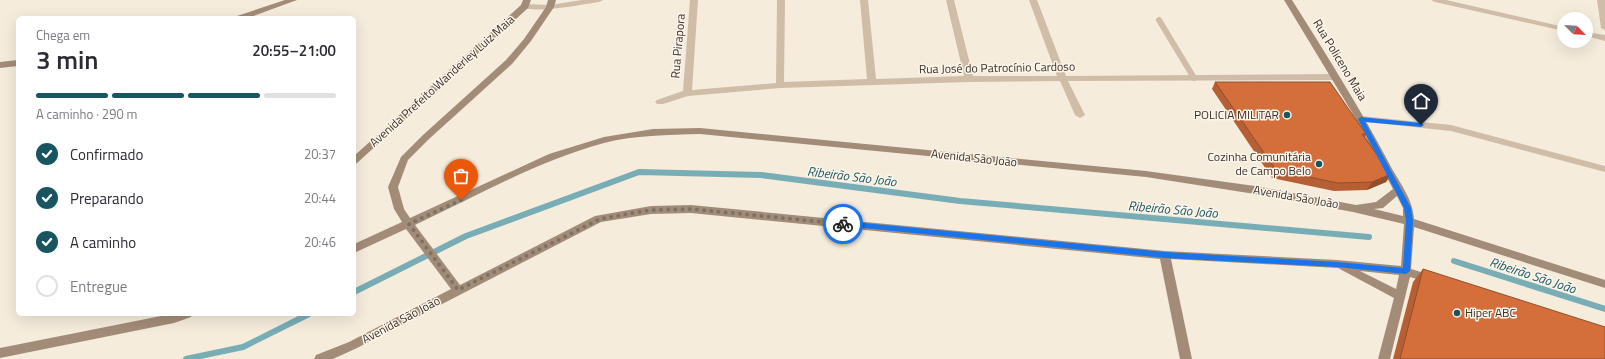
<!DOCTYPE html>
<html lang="pt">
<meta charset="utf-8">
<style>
:root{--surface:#fff;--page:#f7f7f7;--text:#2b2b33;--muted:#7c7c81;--line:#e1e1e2;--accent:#185561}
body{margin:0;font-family:"Titillium Web",sans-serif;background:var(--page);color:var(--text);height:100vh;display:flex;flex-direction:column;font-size:15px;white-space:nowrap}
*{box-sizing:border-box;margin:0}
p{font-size:13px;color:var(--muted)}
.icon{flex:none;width:22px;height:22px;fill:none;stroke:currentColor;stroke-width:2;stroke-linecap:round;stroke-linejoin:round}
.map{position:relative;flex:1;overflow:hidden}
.drawer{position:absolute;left:16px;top:16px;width:340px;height:300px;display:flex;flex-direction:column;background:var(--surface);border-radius:6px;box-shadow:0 4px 16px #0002}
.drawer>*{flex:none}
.needle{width:26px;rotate:114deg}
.fabs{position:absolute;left:1557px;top:12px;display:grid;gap:8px}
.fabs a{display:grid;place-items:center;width:36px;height:36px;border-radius:50%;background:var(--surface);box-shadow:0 4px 16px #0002;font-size:20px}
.pin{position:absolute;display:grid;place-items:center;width:34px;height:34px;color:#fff;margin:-41px -17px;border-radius:50% 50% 50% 0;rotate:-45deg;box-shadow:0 0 4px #0007}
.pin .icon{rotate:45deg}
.courier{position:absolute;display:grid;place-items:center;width:40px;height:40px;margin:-20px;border:3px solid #1a73e8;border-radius:50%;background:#fff;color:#222;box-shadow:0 1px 5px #0007}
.head em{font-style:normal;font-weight:600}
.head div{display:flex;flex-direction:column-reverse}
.head{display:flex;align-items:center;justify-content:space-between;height:68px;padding:0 20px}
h1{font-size:26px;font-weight:600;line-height:30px}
.bar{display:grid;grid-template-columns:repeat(4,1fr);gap:6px 4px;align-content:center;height:48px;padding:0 20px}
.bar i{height:5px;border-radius:3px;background:var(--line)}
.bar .active{background:var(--accent)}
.bar p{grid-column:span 4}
ol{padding:0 20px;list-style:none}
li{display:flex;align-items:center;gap:12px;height:44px}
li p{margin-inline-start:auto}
li .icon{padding:4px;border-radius:50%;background:var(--accent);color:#fff;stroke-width:4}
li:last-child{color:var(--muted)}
li i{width:22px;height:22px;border:2px solid var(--line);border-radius:50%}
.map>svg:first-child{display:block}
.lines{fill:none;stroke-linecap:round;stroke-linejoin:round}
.stream{stroke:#78adb6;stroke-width:6}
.lane{stroke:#cfbda7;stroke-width:6}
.street{fill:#cfbda7;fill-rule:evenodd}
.secondary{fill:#a38c77;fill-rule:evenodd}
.wall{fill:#b65f34}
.shaded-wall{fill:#944e2a}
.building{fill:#d46f3c;stroke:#944e2a}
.route{fill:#1a73e8}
.done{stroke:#7b7267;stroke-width:4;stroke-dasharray:0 7.2}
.poi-dot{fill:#185561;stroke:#fcf5ea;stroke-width:1.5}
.labels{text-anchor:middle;stroke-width:3;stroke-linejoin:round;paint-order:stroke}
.street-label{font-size:12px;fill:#3a3028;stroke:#fcf5ea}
.poi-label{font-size:12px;fill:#3a3028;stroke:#fcf5ea;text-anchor:end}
.water-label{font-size:13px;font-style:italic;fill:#185561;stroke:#fcf5ea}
</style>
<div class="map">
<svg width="1605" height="359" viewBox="0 0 1605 359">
<rect width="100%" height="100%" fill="#f5ecdc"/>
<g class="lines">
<g class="stream">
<polyline points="1454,261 1605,309"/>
<polyline points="354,292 466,236 639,172 761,175 960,201 1369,237"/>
<polyline points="186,359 243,347 309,314"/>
</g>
<polyline class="lane" points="1159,20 1194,78"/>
<g class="street">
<path d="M 582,0 L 603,0 L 599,2 C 584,4 531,15 521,6 L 525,4 L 550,5 Z"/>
<polygon points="690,0 698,0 692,90 776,83 777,0 785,0 784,82 867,79 860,0 868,0 876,79 964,76 946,0 954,0 973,76 1057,76 1029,0 1037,0 1066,76 1335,74 1339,77 1335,80 1068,81 1085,115 1080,118 1075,115 1060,81 969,82 780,88 688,96 663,104 657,104 655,102 657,100 683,91"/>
<polygon points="1431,0 1446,0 1564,27 1564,31 1435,2"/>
<polygon points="1597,0 1605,0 1605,30 1601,28"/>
<polygon points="1586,32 1605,35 1605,41 1586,36"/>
<polygon points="1361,116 1451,125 1605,166 1605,172 1451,131 1358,121 1356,119"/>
</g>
<g class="secondary">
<polygon points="285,0 297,0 248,18 236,18 237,16"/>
<polygon points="523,0 531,0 528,8 357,163 354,164 354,156 521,5"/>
<path d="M 548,0 L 556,0 L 554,7 L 531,41 L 512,64 L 429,139 L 408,160 L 398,187 L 404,209 L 410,218 L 549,154 L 604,137 L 653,129 L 700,128 L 1146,171 L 1255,186 L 1356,205 L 1376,202 L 1393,189 L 1356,119 L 1284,0 L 1292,0 C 1326,54 1360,108 1390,165 C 1399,182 1413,199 1414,219 L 1605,280 L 1605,288 L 1414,227 L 1411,269 L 1434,276 L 1436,279 L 1434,282 L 1430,283 L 1410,277 L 1390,359 L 1378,359 L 1394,298 L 1338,268 L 1171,259 L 1192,359 L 1180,359 L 1160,259 L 691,213 L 651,214 L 601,222 L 357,348 L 333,359 L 314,359 L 316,355 L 349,342 L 451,289 L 406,229 L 354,253 L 354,244 L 402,222 L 394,209 L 388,187 L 401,157 L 423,135 L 506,60 L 524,39 L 546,7 ZM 700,134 L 1146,177 L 1255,194 L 1353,212 L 1404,224 L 1401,266 L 1337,260 L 1165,251 L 691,205 L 651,206 L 595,216 L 460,285 L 415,225 C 476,196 538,161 604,143 C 635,135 668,135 700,134 ZM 1397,196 L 1403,208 L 1403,216 L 1374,209 L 1383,208 ZM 1360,271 L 1399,275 L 1396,289 Z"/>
<polygon points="18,60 18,66 0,68 0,62"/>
<polygon points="171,314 193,314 191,317 174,323 0,358 0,348"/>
</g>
</g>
<g class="wall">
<polygon points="1215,82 1366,134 1365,137 1391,174 1386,182 1367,190 1334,191 1272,178 1212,89"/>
<polygon points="1423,269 1605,359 1393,359 1413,282"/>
</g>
<polygon class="shaded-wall" points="1391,174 1386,182 1367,190 1372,182"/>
<g class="building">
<polygon points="1215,82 1330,82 1366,134 1362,134 1391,174 1372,182 1338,183 1276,170"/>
<polygon points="1423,269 1605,327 1605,359 1400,359"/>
</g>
<polygon class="route" points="1361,117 1421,123 1424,125 1421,127 1365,122 1411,208 1413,221 1410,271 1406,274 1337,267 1165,258 843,226 840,224 843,221 1165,252 1337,262 1403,268 1406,221 1404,208 1358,119"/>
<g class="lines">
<polyline class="done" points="461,200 409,224 458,290 600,219 638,212 651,210 691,209 843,224"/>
</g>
<g class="poi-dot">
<circle cx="1287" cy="115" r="4"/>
<circle cx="1319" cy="164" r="4"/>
<circle cx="1457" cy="313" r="4"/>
</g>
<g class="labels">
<g class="street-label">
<text transform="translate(678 46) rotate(-85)" y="4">Rua Pirapora</text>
<text transform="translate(1340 60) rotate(59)" y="4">Rua Policeno Maia</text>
<text transform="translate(997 68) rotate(-1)" y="4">Rua José do Patrocínio Cardoso</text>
<text transform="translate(442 81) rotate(-42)" y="4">Avenida Prefeito Wanderley Luiz Maia</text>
<text transform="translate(974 158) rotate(6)" y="4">Avenida São João</text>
<text transform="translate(1296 197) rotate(10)" y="4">Avenida São João</text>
<text transform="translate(401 320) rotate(-28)" y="4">Avenida São João</text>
</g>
<g class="poi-label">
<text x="1279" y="119">POLICIA MILITAR</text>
<text x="1311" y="161">Cozinha Comunitária<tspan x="1311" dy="14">de Campo Belo</tspan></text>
<text x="1465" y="317" text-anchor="start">Hiper ABC</text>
</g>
<g class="water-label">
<text transform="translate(852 176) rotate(7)" y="5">Ribeirão São João</text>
<text transform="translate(1173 209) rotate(5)" y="5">Ribeirão São João</text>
<text transform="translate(1533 275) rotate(18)" y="5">Ribeirão São João</text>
</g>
</g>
</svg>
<div class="fabs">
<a><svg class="needle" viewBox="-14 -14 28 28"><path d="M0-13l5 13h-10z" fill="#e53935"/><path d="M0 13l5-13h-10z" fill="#7c7c81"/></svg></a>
</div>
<div class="pin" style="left:461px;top:200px;background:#ea580c"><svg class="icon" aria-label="bag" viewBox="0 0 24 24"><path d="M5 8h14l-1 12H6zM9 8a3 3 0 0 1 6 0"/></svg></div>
<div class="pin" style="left:1421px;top:125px;background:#1f2937"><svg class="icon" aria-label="home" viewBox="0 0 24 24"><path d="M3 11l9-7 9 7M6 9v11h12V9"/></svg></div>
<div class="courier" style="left:843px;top:224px"><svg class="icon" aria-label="bike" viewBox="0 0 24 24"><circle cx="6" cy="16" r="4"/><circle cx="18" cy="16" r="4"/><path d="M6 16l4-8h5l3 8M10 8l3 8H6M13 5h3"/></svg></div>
<section class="drawer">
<div class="head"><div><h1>3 min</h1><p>Chega em</p></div><em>20:55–21:00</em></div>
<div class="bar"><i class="active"></i><i class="active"></i><i class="active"></i><i></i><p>A caminho · 290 m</p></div>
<ol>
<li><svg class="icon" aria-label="check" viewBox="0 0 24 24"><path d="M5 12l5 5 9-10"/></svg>Confirmado<p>20:37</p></li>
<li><svg class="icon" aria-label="check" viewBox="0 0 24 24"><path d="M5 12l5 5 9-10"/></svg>Preparando<p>20:44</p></li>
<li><svg class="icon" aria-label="check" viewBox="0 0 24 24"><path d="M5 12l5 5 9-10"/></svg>A caminho<p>20:46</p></li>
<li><i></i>Entregue</li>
</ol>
</section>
</div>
